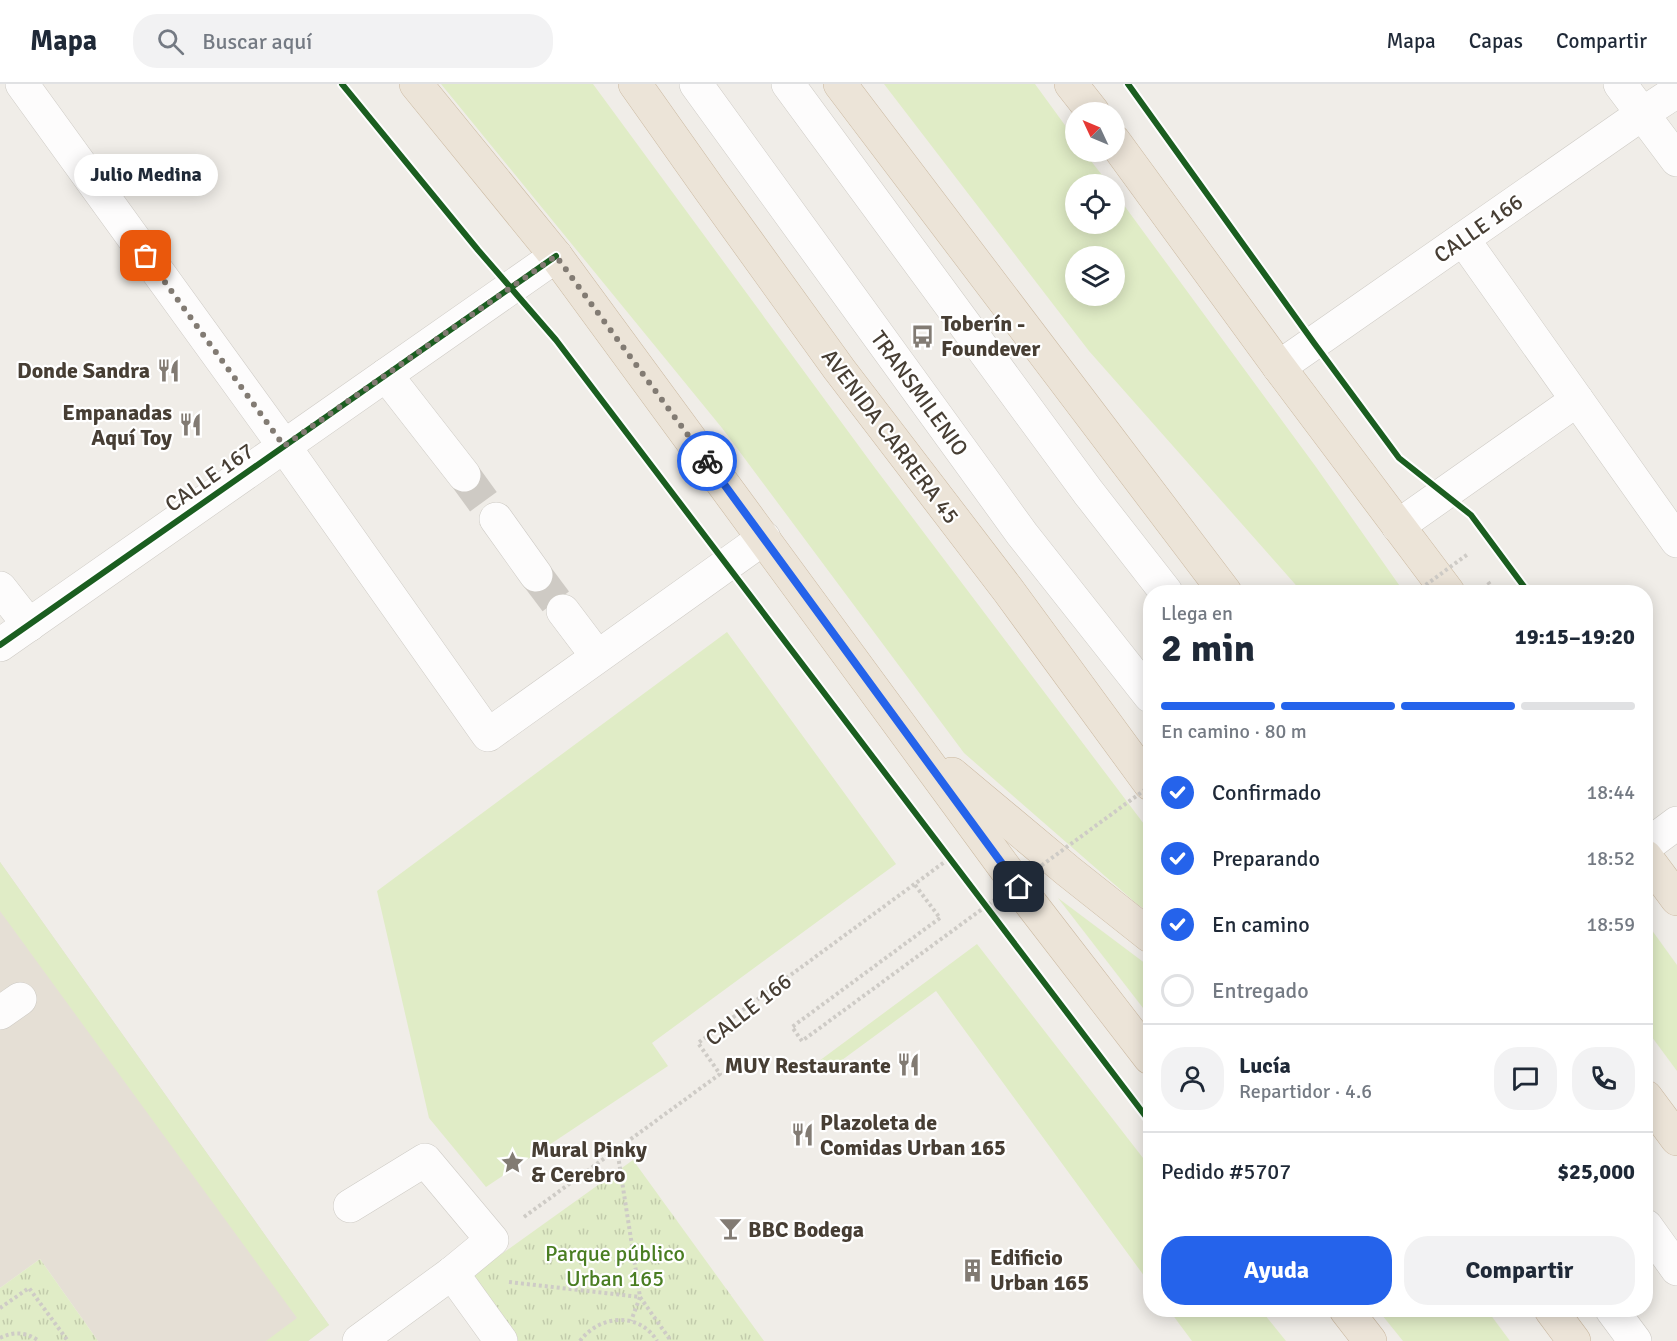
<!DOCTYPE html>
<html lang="es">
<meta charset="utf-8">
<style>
:root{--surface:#fff;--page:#f2f2f3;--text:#1f2937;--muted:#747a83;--line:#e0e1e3;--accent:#2563eb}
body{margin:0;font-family:Signika,sans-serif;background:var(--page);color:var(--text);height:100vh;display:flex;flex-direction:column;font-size:22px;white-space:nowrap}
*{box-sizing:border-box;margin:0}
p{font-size:20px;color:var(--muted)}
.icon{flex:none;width:33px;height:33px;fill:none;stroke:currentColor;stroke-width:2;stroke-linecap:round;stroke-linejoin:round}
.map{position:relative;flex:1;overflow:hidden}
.side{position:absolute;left:1143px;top:501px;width:510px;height:732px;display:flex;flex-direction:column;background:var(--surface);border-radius:24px;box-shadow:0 3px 15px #0003}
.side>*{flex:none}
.needle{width:39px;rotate:314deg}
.tools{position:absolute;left:1065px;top:18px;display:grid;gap:12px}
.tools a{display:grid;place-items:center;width:60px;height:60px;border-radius:50%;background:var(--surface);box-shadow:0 3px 15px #0003;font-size:30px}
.pin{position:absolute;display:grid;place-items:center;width:51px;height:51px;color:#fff;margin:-26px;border-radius:12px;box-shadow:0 3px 9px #0006}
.courier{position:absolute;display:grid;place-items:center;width:60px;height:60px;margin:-30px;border:4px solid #2563eb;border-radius:50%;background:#fff;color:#222;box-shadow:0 2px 8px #0007}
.bubble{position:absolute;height:42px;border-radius:21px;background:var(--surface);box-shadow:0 3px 15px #0003;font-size:20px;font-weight:700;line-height:42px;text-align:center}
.overview em{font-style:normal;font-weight:700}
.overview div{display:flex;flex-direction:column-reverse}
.overview{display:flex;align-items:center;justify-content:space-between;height:102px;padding:0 18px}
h1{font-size:39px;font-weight:700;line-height:45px}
.bar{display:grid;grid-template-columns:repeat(4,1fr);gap:9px 6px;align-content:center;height:72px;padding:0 18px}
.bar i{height:8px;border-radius:4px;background:var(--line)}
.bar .on{background:var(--accent)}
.bar p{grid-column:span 4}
.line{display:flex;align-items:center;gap:15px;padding:0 18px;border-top:2px solid var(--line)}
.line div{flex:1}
.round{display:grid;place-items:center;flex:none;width:63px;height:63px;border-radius:24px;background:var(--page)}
ol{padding:0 18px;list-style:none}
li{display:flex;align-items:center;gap:18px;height:66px}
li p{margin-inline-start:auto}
li .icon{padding:6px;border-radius:50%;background:var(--accent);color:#fff;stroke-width:4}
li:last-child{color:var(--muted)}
li i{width:33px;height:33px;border:3px solid var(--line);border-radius:50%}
.action{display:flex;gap:12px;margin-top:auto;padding:12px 18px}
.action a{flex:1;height:69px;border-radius:24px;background:var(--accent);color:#fff;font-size:24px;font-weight:700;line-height:69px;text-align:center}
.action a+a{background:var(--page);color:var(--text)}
header{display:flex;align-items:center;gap:36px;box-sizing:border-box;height:84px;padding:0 30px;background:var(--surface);border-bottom:2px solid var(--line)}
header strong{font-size:28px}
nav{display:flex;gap:33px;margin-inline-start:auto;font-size:21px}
.search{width:420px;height:54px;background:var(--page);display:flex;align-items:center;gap:15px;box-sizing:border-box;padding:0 21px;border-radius:24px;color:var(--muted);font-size:22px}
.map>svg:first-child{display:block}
.residential{fill:#e5dfd5}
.green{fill:#e0ecc6;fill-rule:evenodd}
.park{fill:url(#park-tufts)}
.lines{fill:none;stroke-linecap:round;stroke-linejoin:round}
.minor-tunnel{stroke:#cecac4;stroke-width:33;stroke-dasharray:33 16;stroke-linecap:butt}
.minor-casing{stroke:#cecbc5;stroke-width:34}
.highway-casing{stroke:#cbb9a1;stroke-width:34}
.path{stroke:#cecbc6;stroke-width:4;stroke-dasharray:3 3;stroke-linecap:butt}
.minor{stroke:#fdfcfc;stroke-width:33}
.highway{stroke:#ece4d8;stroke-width:33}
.path-bridge{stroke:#cecbc6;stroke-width:4;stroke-dasharray:3 3;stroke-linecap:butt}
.cycleway-casing{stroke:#fff;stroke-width:10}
.cycleway{stroke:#1b5e20;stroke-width:6}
.done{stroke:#827b73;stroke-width:6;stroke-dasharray:0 10.8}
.route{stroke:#2563eb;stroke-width:8}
.labels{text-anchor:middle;stroke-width:4.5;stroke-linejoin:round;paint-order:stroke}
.street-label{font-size:22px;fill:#473e34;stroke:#fff}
.poi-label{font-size:22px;font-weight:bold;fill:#473e34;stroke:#fff;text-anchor:start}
.park-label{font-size:22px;fill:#4a7e22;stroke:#fff}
</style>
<header>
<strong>Mapa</strong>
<div class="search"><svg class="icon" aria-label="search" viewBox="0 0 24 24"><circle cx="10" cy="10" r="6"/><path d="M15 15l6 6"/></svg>Buscar aquí</div>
<nav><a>Mapa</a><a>Capas</a><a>Compartir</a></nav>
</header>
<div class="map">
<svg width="1677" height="1257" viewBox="0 0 1677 1257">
<defs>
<pattern id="park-tufts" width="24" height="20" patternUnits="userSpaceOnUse" patternTransform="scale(1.5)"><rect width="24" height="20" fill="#e0ecc6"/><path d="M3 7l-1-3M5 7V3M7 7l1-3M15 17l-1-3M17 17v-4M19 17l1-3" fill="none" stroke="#c2cbab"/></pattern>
</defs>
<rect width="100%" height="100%" fill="#f0ede8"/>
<polygon class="residential" points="0,778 329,1241 308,1257 98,1257 40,1175 0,1204"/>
<g class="green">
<polygon points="441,0 593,0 875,384 1150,748 1150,829 1137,820 964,669 722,344"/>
<path d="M 884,0 L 1035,0 L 1075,55 L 1076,68 L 1084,68 L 1109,100 L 1076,100 L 1076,140 L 1114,140 L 1115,109 L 1316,383 L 1404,508 L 1302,508 L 1089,267 ZM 1114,172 L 1114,212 L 1076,212 L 1076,172 Z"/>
<polygon points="727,548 896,780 652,959 668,982 486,1103 429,1034 377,807"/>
<polygon points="0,778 329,1241 308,1257 266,1257 297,1234 0,827"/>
<polygon points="1058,814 1150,883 1150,933"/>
<polygon points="1646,838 1677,881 1677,987 1646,945"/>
<polygon points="977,860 1150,1083 1150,1200 936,907 823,990 815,980"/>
<polygon points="1169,1226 1261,1226 1286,1257 1192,1257"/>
<polygon points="1378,1226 1487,1226 1510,1257 1403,1257"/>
</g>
<g class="park">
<polygon points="633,1076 764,1257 513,1257 468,1194"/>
<polygon points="40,1175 98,1257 0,1257 0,1204"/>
</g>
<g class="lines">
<g class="minor-tunnel">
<polyline points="464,391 496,435"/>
<polyline points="536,491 563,527"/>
</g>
<defs>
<g id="minor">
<polyline points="22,0 284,362 488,651 764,454"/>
<polyline points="696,0 1022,450 1150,612"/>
<polyline points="788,0 1088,408 1166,508"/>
<polyline points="1620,0 1677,76"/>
<polyline points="1463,155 1677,457"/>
<polyline points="1279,283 1642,30 1677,7"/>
<polyline points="386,291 464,391"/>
<polyline points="496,435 536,491"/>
<polyline points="1398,442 1577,316"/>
<polyline points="0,504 29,541"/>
<polyline points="563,527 597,572"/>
<polyline points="0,561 556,172"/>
<polyline points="1646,762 1677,739"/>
<polyline points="0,929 20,915"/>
<polyline points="350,1122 425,1076 492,1156 452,1189 359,1257"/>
<polyline points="1646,1142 1677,1185"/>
<polyline points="452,1189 501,1257"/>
<polyline points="1612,1226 1635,1257"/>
</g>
<g id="highway">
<polyline points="416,0 556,172 1032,821 1150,974"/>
<polyline points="635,0 710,106 839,285 1008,506 1150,700"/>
<polyline points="840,0 1225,508"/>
<polyline points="1071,0 1093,28"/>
<polyline points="1114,57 1279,283 1448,508"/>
<polyline points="952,690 1068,787 1150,852"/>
<polyline points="1646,773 1677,815"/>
<polyline points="1646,1013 1677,1055"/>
<polyline points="1346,1226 1370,1257"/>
<polyline points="1551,1226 1574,1257"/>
</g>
</defs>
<use href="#minor" class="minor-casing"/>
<use href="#highway" class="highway-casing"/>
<g class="path">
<polyline points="1488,498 1495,508"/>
<polyline points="915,801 940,834"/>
<polyline points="617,1065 640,1213 631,1237"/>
<polyline points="524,1133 720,990 698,959 950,774"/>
<polyline points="509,1198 640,1213 671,1257"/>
<polyline points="0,1224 29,1204 68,1257"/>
<path d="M 0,1254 C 14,1247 26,1248 39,1257"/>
<path d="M 580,1257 C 599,1231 639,1227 657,1257"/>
</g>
<use href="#minor" class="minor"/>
<use href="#highway" class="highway"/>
<g class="path-bridge">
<polyline points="1416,508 1468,470"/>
<polyline points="940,834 792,943 802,957 1150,702"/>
</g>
<defs>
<g id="cycleway">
<polyline points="342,0 478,166 556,256 1150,1038"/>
<polyline points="1128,0 1314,259 1399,374 1471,431 1528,508"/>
<polyline points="0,561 556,172"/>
</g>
</defs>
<use href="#cycleway" class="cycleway-casing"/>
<use href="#cycleway" class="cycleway"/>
</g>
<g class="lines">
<polyline class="done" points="146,172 284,362 556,172 707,377"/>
<polyline class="route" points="707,377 1019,803"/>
</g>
<defs>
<symbol id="bus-bare" viewBox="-9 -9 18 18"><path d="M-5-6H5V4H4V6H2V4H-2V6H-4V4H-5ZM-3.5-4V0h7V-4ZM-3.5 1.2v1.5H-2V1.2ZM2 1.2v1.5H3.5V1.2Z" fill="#827b73" stroke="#fff" stroke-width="2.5" paint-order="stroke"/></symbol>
<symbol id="restaurant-bare" viewBox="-9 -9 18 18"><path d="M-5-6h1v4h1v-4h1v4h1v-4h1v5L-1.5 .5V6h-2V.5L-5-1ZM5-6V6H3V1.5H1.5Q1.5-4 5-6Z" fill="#827b73" stroke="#fff" stroke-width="2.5" paint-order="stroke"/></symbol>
<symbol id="sight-bare" viewBox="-9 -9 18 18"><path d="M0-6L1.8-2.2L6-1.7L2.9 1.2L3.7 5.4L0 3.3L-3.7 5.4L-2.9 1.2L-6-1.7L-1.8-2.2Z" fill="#827b73" stroke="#fff" stroke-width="2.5" paint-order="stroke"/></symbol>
<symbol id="bar-bare" viewBox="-9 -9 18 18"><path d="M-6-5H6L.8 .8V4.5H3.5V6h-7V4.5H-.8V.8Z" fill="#827b73" stroke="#fff" stroke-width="2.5" paint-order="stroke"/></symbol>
<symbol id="building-bare" viewBox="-9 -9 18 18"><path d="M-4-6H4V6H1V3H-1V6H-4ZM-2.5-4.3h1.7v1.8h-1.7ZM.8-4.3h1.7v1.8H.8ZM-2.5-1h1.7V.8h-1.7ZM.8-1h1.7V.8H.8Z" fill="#827b73" stroke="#fff" stroke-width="2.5" paint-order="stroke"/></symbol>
</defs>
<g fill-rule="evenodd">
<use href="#bus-bare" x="906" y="236" width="33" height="33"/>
<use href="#restaurant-bare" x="152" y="270" width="33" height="33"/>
<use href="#restaurant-bare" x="174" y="324" width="33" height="33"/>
<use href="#restaurant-bare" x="892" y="964" width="33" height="33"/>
<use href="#restaurant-bare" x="786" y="1034" width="33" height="33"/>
<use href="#sight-bare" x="496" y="1062" width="33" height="33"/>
<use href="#bar-bare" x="714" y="1128" width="33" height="33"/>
<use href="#building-bare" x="956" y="1170" width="33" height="33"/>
</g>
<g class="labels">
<g class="street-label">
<text transform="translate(1478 144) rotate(-35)" y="8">CALLE 166</text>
<text transform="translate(920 309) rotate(54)" y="8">TRANSMILENIO</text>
<text transform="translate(891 352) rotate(53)" y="8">AVENIDA CARRERA 45</text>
<text transform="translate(209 393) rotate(-35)" y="8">CALLE 167</text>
<text transform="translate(748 925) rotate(-38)" y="8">CALLE 166</text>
</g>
<g class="poi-label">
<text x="941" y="247">Toberín -<tspan x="941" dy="25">Foundever</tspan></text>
<text x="150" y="294" text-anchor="end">Donde Sandra</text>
<text x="172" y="336" text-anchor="end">Empanadas<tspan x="172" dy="25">Aquí Toy</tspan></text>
<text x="891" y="989" text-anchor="end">MUY Restaurante</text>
<text x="820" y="1046">Plazoleta de<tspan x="820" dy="25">Comidas Urban 165</tspan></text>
<text x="531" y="1073">Mural Pinky<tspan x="531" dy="25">&amp; Cerebro</tspan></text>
<text x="748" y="1153">BBC Bodega</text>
<text x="990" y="1181">Edificio<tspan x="990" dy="25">Urban 165</tspan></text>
</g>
<g class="park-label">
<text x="615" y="1177">Parque público<tspan x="615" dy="25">Urban 165</tspan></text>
</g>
</g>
</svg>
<div class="tools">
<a><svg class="needle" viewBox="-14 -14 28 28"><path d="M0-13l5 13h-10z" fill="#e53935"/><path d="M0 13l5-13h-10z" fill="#747a83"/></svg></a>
<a><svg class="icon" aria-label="locate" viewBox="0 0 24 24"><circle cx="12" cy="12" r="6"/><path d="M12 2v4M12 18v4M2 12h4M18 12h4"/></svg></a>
<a><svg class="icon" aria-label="layers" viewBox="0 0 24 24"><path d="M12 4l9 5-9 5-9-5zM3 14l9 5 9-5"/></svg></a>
</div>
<div class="pin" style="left:146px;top:172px;background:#ea580c"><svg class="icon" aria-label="bag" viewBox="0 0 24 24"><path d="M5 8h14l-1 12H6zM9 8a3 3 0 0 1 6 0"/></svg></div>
<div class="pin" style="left:1019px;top:803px;background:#1f2937"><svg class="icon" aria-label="home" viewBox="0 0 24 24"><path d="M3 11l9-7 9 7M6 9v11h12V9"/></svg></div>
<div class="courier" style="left:707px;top:377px"><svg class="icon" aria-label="bike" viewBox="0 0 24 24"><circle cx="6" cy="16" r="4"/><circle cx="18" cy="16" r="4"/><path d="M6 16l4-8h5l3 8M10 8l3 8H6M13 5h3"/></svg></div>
<div class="bubble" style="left:74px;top:70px;width:144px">Julio Medina</div>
<section class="side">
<div class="overview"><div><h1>2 min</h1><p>Llega en</p></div><em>19:15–19:20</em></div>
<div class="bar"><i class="on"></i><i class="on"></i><i class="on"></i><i></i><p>En camino · 80 m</p></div>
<ol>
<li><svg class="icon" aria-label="check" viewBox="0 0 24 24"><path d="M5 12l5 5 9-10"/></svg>Confirmado<p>18:44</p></li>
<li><svg class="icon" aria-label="check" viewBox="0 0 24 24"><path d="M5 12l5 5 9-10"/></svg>Preparando<p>18:52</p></li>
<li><svg class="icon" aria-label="check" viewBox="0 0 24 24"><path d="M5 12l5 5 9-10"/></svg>En camino<p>18:59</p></li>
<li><i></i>Entregado</li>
</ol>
<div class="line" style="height:108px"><a class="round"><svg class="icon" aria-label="person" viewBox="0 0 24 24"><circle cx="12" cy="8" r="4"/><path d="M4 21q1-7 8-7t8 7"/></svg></a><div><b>Lucía</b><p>Repartidor · 4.6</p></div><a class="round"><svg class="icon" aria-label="chat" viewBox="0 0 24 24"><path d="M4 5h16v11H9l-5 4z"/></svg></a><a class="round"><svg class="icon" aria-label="phone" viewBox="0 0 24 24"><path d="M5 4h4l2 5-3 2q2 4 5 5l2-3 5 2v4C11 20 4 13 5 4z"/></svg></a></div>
<div class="line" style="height:78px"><div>Pedido #5707</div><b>$25,000</b></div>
<div class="action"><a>Ayuda</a><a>Compartir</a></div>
</section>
</div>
